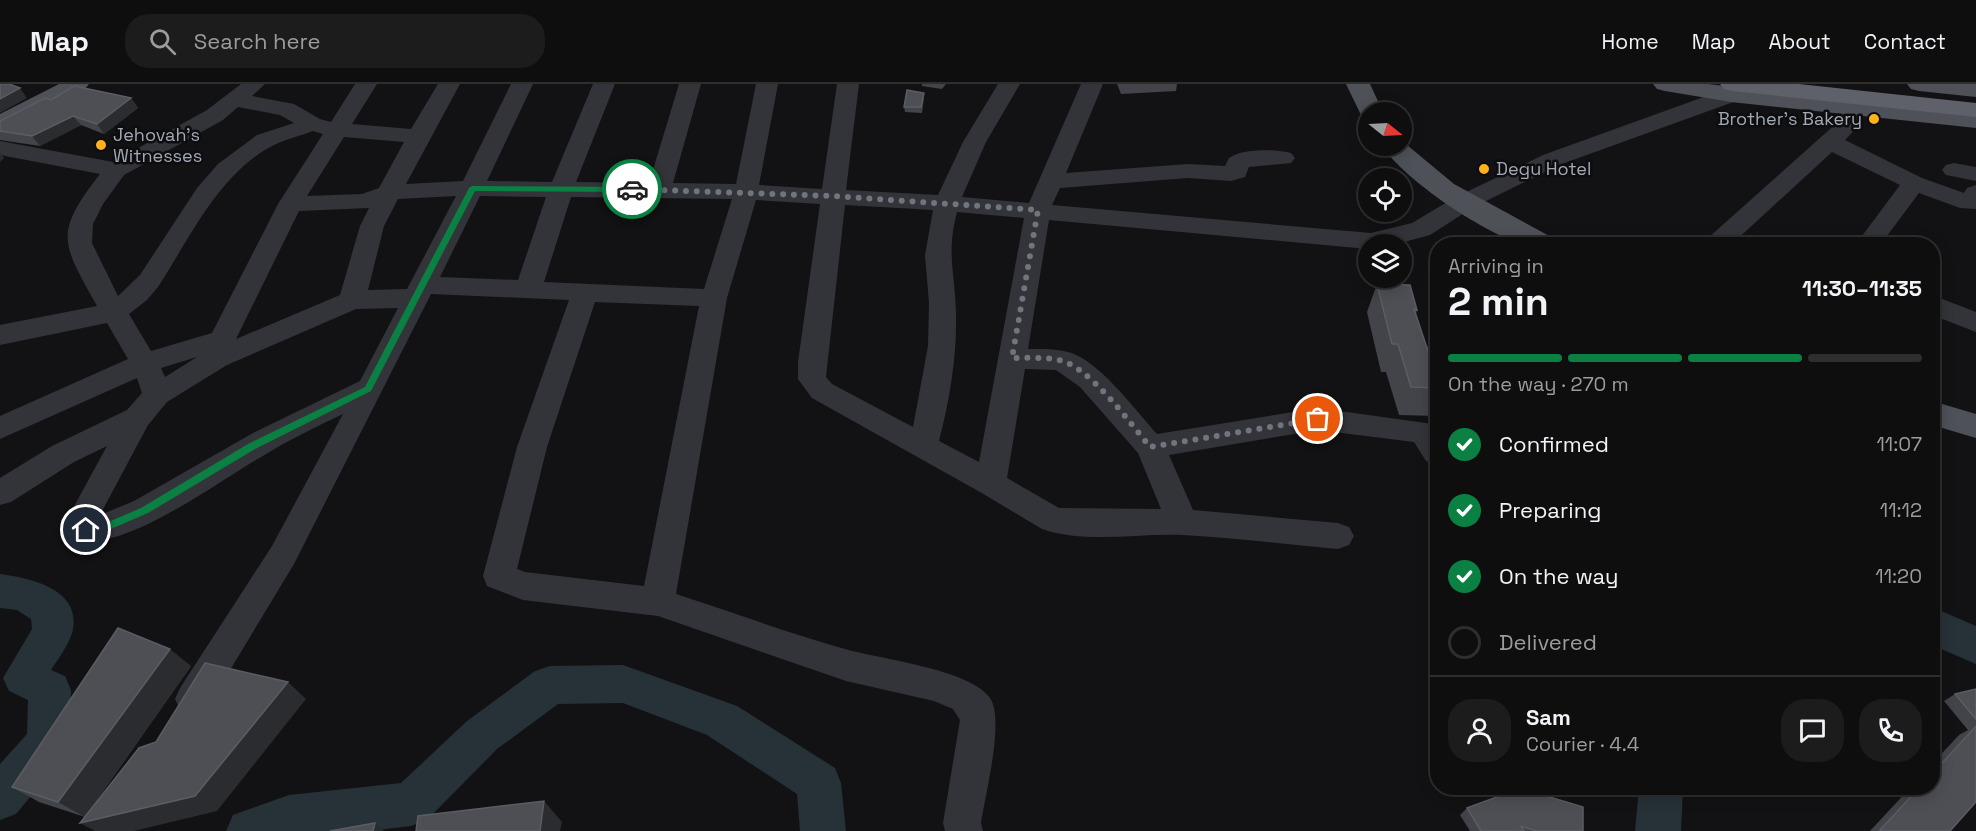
<!DOCTYPE html>
<meta charset="utf-8">
<style>
:root{--surface:#0e0e0f;--page:#1c1c1d;--text:#f1f3f6;--muted:#9b9c9e;--line:#2e2e2f;--accent:#0b8043}
body{margin:0;font-family:"Space Grotesk",sans-serif;background:var(--page);color:var(--text);height:100vh;display:flex;flex-direction:column;font-size:22px;white-space:nowrap}
*{box-sizing:border-box;margin:0}
p{font-size:20px;color:var(--muted)}
.icon{flex:none;width:33px;height:33px;fill:none;stroke:currentColor;stroke-width:2;stroke-linecap:round;stroke-linejoin:round}
.map{position:relative;flex:1;overflow:hidden}
.sheet{position:absolute;left:1430px;top:153px;width:510px;height:558px;display:flex;flex-direction:column;background:var(--surface);border-radius:24px;box-shadow:0 3px 15px #0003,0 0 0 2px var(--line)}
.sheet>*{flex:none}
.needle{width:39px;rotate:108deg}
.controls{position:absolute;left:1358px;top:18px;display:grid;gap:12px}
.controls a{display:grid;place-items:center;width:54px;height:54px;border-radius:50%;background:var(--surface);box-shadow:0 3px 15px #0003,0 0 0 2px var(--line);font-size:30px}
.pin{position:absolute;display:grid;place-items:center;width:51px;height:51px;color:#fff;margin:-26px;border:3px solid #fff;border-radius:50%;box-shadow:0 2px 6px #0007}
.courier{position:absolute;display:grid;place-items:center;width:60px;height:60px;margin:-30px;border:4px solid #0b8043;border-radius:50%;background:#fff;color:#222;box-shadow:0 2px 8px #0007}
.headline em{font-style:normal;font-weight:700}
.headline div{display:flex;flex-direction:column-reverse}
.headline{display:flex;align-items:center;justify-content:space-between;height:102px;padding:0 18px}
h1{font-size:39px;font-weight:700;line-height:45px}
.bar{display:grid;grid-template-columns:repeat(4,1fr);gap:9px 6px;align-content:center;height:72px;padding:0 18px}
.bar i{height:8px;border-radius:4px;background:var(--line)}
.bar .current{background:var(--accent)}
.bar p{grid-column:span 4}
.line{display:flex;align-items:center;gap:15px;padding:0 18px;border-top:2px solid var(--line)}
.line div{flex:1}
.round{display:grid;place-items:center;flex:none;width:63px;height:63px;border-radius:24px;background:var(--page)}
ol{padding:0 18px;list-style:none}
li{display:flex;align-items:center;gap:18px;height:66px}
li p{margin-inline-start:auto}
li .icon{padding:6px;border-radius:50%;background:var(--accent);color:#fff;stroke-width:4}
li:last-child{color:var(--muted)}
li i{width:33px;height:33px;border:3px solid var(--line);border-radius:50%}
header{display:flex;align-items:center;gap:36px;box-sizing:border-box;height:84px;padding:0 30px;background:var(--surface);border-bottom:2px solid var(--line)}
header strong{font-size:28px}
nav{display:flex;gap:33px;margin-inline-start:auto;font-size:21px}
.search{width:420px;height:54px;background:var(--page);display:flex;align-items:center;gap:15px;box-sizing:border-box;padding:0 21px;border-radius:24px;color:var(--muted);font-size:22px}
.map>svg:first-child{display:block}
.lines{fill:none;stroke-linecap:round;stroke-linejoin:round}
.river{fill:#273138;fill-rule:evenodd}
.minor{fill:#333439;fill-rule:evenodd}
.major{fill:#4e5158;fill-rule:evenodd}
.highway{fill:#5e616a;fill-rule:evenodd}
.wall{fill:#434449}
.shaded-wall{fill:#2b2c2f}
.building{fill:#4d4f55;stroke:#5b5d64;stroke-width:1.5}
.route{fill:#0b8043}
.done{stroke:#70747d;stroke-width:6;stroke-dasharray:0 10.8}
.poi-dot{fill:#ffb21e;stroke:#0d0d0f;stroke-width:2}
.labels{text-anchor:middle;stroke-width:5;stroke-linejoin:round;paint-order:stroke}
.far-poi-label{font-size:18px;fill:#a2a8b5;stroke:#0d0d0f;text-anchor:start}
</style>
<header>
<strong>Map</strong>
<div class="search"><svg class="icon" aria-label="search" viewBox="0 0 24 24"><circle cx="10" cy="10" r="6"/><path d="M15 15l6 6"/></svg>Search here</div>
<nav><a>Home</a><a>Map</a><a>About</a><a>Contact</a></nav>
</header>
<div class="map">
<svg width="1976" height="747" viewBox="0 0 1976 747">
<rect width="100%" height="100%" fill="#121214"/>
<g class="lines">
<g class="river">
<path d="M 0,490 C 31,494 84,506 72,549 C 68,562 58,575 51,586 L 65,592 L 71,606 L 70,658 L 63,673 L 16,730 L 0,736 L 0,680 L 27,650 L 28,616 L 9,607 L 3,594 L 32,545 L 31,535 L 17,526 L 0,524 Z"/>
<polygon points="1932,523 1976,542 1976,580 1932,561"/>
<polygon points="623,581 737,622 835,684 841,699 846,747 800,747 797,710 707,651 623,619 558,620 497,665 427,736 411,742 370,747 226,747 233,731 289,711 401,699 467,637 535,587 550,582"/>
<polygon points="1639,704 1683,704 1681,747 1635,747"/>
</g>
<g class="minor">
<path d="M 241,0 L 265,0 L 252,12 L 294,20 L 320,35 L 331,38 L 355,0 L 377,0 L 352,40 L 411,45 L 438,0 L 460,0 L 406,100 L 463,97 L 511,0 L 533,0 L 487,97 L 552,98 L 593,0 L 615,0 L 576,98 L 649,99 L 679,0 L 701,0 L 673,99 L 736,100 L 756,0 L 778,0 L 759,101 L 822,105 L 837,0 L 859,0 L 846,106 L 938,111 L 963,58 L 998,0 L 1020,0 L 986,58 L 962,113 L 1029,119 L 1081,0 L 1103,0 L 1066,89 L 1188,80 L 1225,82 L 1229,74 C 1242,64 1276,65 1291,69 L 1295,74 L 1291,79 L 1249,83 L 1245,93 L 1231,97 L 1188,94 L 1060,104 L 1052,121 L 1371,149 L 1412,139 L 1454,114 L 1543,71 L 1723,6 L 1739,6 L 1742,11 L 1739,16 L 1559,81 L 1472,124 L 1430,151 L 1397,160 L 1368,160 L 1368,165 L 1049,136 L 1028,265 C 1046,265 1066,264 1082,274 C 1111,292 1135,326 1157,350 L 1318,324 L 1433,340 L 1437,345 L 1437,381 L 1426,377 L 1414,358 L 1318,346 L 1169,371 L 1193,426 L 1338,439 L 1349,443 L 1354,452 L 1349,461 L 1338,465 C 1286,460 1235,454 1183,451 C 1137,449 1086,460 1042,445 L 980,408 L 812,314 L 798,295 L 798,278 L 820,120 L 756,116 L 727,214 L 676,510 C 732,528 788,549 845,565 C 879,575 970,585 990,614 C 1005,636 985,711 981,739 L 983,747 L 945,747 L 943,739 L 960,636 L 953,625 L 934,617 L 846,597 L 658,532 L 523,516 L 487,502 L 483,492 L 517,363 L 569,216 L 431,210 L 294,480 L 206,626 L 193,631 L 180,626 L 175,615 L 180,604 L 272,462 L 343,330 C 315,343 287,357 261,373 C 220,396 121,471 75,455 L 65,439 L 107,362 L 74,378 L 11,418 L 0,421 L 0,394 L 52,362 L 127,326 L 142,309 L 137,294 L 0,355 L 0,332 L 128,275 L 107,239 L 0,261 L 0,241 L 97,222 C 62,159 53,150 100,90 L 0,71 L 0,57 L 113,78 L 207,26 ZM 238,23 L 280,31 L 294,39 L 257,51 L 218,80 L 197,104 L 140,191 L 118,212 L 92,159 L 93,140 L 103,120 L 124,91 L 223,36 ZM 313,47 L 323,50 L 278,120 L 212,249 L 151,267 L 129,230 L 147,216 L 158,203 C 190,154 219,89 274,61 C 286,55 300,52 313,47 ZM 344,53 L 404,58 L 379,104 L 362,110 L 307,112 ZM 456,112 L 407,205 L 368,206 L 384,142 L 398,115 ZM 480,112 L 546,113 L 518,196 L 440,193 ZM 571,113 L 732,115 L 704,205 L 544,198 ZM 845,121 L 933,126 L 925,171 L 929,219 L 928,262 L 913,343 L 832,300 L 826,293 ZM 369,124 L 360,142 L 340,211 L 236,255 L 299,127 ZM 957,128 L 1024,134 L 979,378 L 939,357 C 950,315 957,272 956,228 C 955,188 946,170 957,128 ZM 595,218 L 699,222 L 644,502 L 525,488 L 517,485 L 547,363 ZM 398,224 L 360,297 L 253,349 L 134,417 L 100,431 L 148,341 L 167,318 L 227,281 L 356,225 ZM 197,273 L 165,293 L 161,284 ZM 1025,285 L 1056,286 L 1080,303 L 1138,369 L 1161,425 L 1059,424 L 1007,394 Z"/>
<polygon points="1854,17 1862,19 1865,24 1861,39 1845,56 1922,94 1964,109 1967,104 1976,101 1976,125 1960,124 1919,109 1881,160 1856,160 1900,101 1832,68 1732,160 1705,160 1708,154 1839,37 1846,19"/>
<polygon points="1954,79 1976,83 1976,97 1946,91 1942,86 1946,81"/>
<polygon points="1932,211 1976,228 1976,248 1932,231"/>
</g>
<g class="major">
<polygon points="59,0 89,0 85,5 0,47 0,30"/>
<polygon points="1346,0 1370,0 1383,28 1368,28 1368,35 1362,33"/>
<polygon points="1653,0 1708,0 1976,30 1976,44 1731,18 1665,7 1657,5"/>
<polygon points="1907,0 1976,0 1976,13 1919,7 1911,5"/>
<path d="M 1401,56 L 1454,100 L 1553,154 L 1557,160 C 1546,160 1530,163 1520,160 C 1479,145 1407,98 1382,62 L 1401,62 Z"/>
<polygon points="1932,317 1976,330 1976,354 1932,341"/>
</g>
<polygon class="highway" points="1720,0 1799,0 1976,19 1976,33 1732,7 1724,5"/>
</g>
<g class="wall">
<polygon points="922,0 946,0 942,5 922,2"/>
<polygon points="1117,0 1177,0 1176,7 1121,10"/>
<polygon points="131,14 138,24 104,50 81,41 40,62 0,56 0,37 51,16"/>
<polygon points="924,14 922,29 905,28 904,23"/>
<polygon points="1377,200 1417,226 1416,230 1430,273 1437,273 1437,332 1399,331 1386,288 1381,288 1367,228"/>
<polygon points="1437,242 1437,267 1427,264"/>
<polygon points="191,582 85,733 39,718 12,703"/>
<polygon points="1976,605 1976,718 1950,747 1870,747 1910,704 1932,704 1932,680 1959,651 1968,646 1944,617 1955,610"/>
<polygon points="1514,704 1543,711 1583,747 1470,747 1460,731 1467,724 1509,709"/>
</g>
<g class="shaded-wall">
<polygon points="20,4 27,14 0,29 0,15"/>
<polygon points="131,14 138,24 104,50 97,40"/>
<polygon points="73,32 81,41 40,62 32,52"/>
<polygon points="0,69 4,74 0,78"/>
<polygon points="170,565 191,582 85,733 58,718"/>
<polygon points="288,598 306,615 217,727 134,747 95,747 80,739"/>
<polygon points="544,717 562,738 560,747 540,747"/>
<polygon points="375,739 384,747 373,747"/>
</g>
<g class="building">
<polygon points="0,0 9,0 20,4 0,15"/>
<polygon points="74,2 131,14 97,40 73,32 32,52 0,47 0,37 45,14 51,16"/>
<polygon points="907,6 924,9 921,23 904,23"/>
<polygon points="1377,200 1410,201 1417,226 1414,225 1430,273 1437,273 1437,304 1411,303 1398,260 1392,260"/>
<polygon points="118,544 170,565 58,718 12,703"/>
<polygon points="205,579 288,598 195,712 80,739 139,664 156,658"/>
<polygon points="1976,605 1976,635 1955,610"/>
<polygon points="1976,642 1976,718 1950,747 1882,747 1880,746 1919,704 1932,704 1932,690"/>
<polygon points="1514,704 1537,704 1543,711 1583,723 1583,747 1536,747 1521,742 1524,747 1481,747 1467,724 1516,706"/>
<polygon points="544,717 540,747 416,747 418,732"/>
<polygon points="375,739 373,747 330,747"/>
</g>
<polygon class="route" points="472,102 632,103 636,105 632,108 475,107 371,307 255,365 148,429 99,450 82,449 82,443 99,442 141,424 248,360 365,303 469,104"/>
<g class="lines">
<path class="done" d="M 632,105 L 833,112 L 1038,126 L 1012,274 C 1027,274 1044,273 1059,276 C 1090,283 1130,339 1150,363 L 1318,335"/>
</g>
<g class="poi-dot">
<circle cx="1874" cy="35" r="6"/>
<circle cx="101" cy="61" r="6"/>
<circle cx="1484" cy="85" r="6"/>
</g>
<g class="labels">
<g class="far-poi-label">
<text x="1862" y="41" text-anchor="end">Brother's Bakery</text>
<text x="113" y="57">Jehovah's<tspan x="113" dy="21">Witnesses</tspan></text>
<text x="1496" y="91">Degu Hotel</text>
</g>
</g>
</svg>
<div class="controls">
<a><svg class="needle" viewBox="-14 -14 28 28"><path d="M0-13l5 13h-10z" fill="#e53935"/><path d="M0 13l5-13h-10z" fill="#9b9c9e"/></svg></a>
<a><svg class="icon" aria-label="locate" viewBox="0 0 24 24"><circle cx="12" cy="12" r="6"/><path d="M12 2v4M12 18v4M2 12h4M18 12h4"/></svg></a>
<a><svg class="icon" aria-label="layers" viewBox="0 0 24 24"><path d="M12 4l9 5-9 5-9-5zM3 14l9 5 9-5"/></svg></a>
</div>
<div class="pin" style="left:1318px;top:335px;background:#ea580c"><svg class="icon" aria-label="bag" viewBox="0 0 24 24"><path d="M5 8h14l-1 12H6zM9 8a3 3 0 0 1 6 0"/></svg></div>
<div class="pin" style="left:86px;top:446px;background:#1f2937"><svg class="icon" aria-label="home" viewBox="0 0 24 24"><path d="M3 11l9-7 9 7M6 9v11h12V9"/></svg></div>
<div class="courier" style="left:632px;top:105px"><svg class="icon" aria-label="car" viewBox="0 0 24 24"><path d="M5 17H2v-5l4-1 3-4h7l3 4 3 1v5h-3M9 17h6M6 11h13"/><circle cx="7" cy="17" r="2"/><circle cx="17" cy="17" r="2"/></svg></div>
<section class="sheet">
<div class="headline"><div><h1>2 min</h1><p>Arriving in</p></div><em>11:30–11:35</em></div>
<div class="bar"><i class="current"></i><i class="current"></i><i class="current"></i><i></i><p>On the way · 270 m</p></div>
<ol>
<li><svg class="icon" aria-label="check" viewBox="0 0 24 24"><path d="M5 12l5 5 9-10"/></svg>Confirmed<p>11:07</p></li>
<li><svg class="icon" aria-label="check" viewBox="0 0 24 24"><path d="M5 12l5 5 9-10"/></svg>Preparing<p>11:12</p></li>
<li><svg class="icon" aria-label="check" viewBox="0 0 24 24"><path d="M5 12l5 5 9-10"/></svg>On the way<p>11:20</p></li>
<li><i></i>Delivered</li>
</ol>
<div class="line" style="height:108px"><a class="round"><svg class="icon" aria-label="person" viewBox="0 0 24 24"><circle cx="12" cy="8" r="4"/><path d="M4 21q1-7 8-7t8 7"/></svg></a><div><b>Sam</b><p>Courier · 4.4</p></div><a class="round"><svg class="icon" aria-label="chat" viewBox="0 0 24 24"><path d="M4 5h16v11H9l-5 4z"/></svg></a><a class="round"><svg class="icon" aria-label="phone" viewBox="0 0 24 24"><path d="M5 4h4l2 5-3 2q2 4 5 5l2-3 5 2v4C11 20 4 13 5 4z"/></svg></a></div>
</section>
</div>
